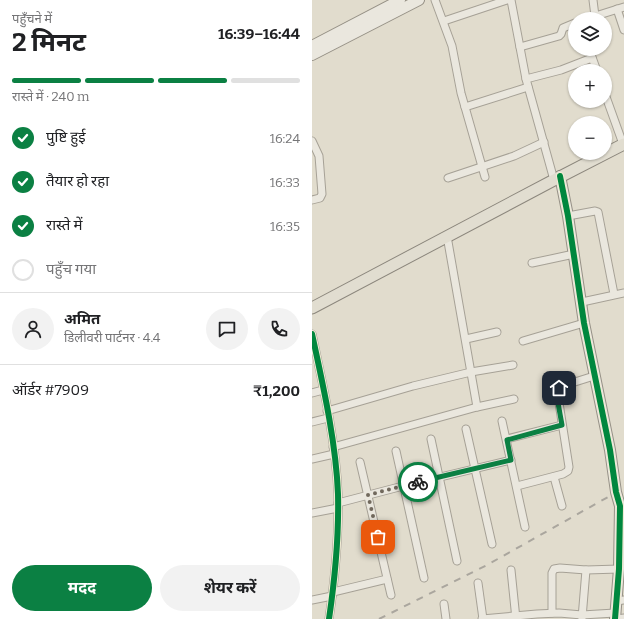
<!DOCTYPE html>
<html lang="hi">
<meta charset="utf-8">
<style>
:root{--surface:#fff;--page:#f2f2f2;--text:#202124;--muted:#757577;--line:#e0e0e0;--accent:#0b8043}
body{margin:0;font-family:Bitter,"Noto Sans Devanagari",serif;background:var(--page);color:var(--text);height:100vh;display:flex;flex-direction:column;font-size:15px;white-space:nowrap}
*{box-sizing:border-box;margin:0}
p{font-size:13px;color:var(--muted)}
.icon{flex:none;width:22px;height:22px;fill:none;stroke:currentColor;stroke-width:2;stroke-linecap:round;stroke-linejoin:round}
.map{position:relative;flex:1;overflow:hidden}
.side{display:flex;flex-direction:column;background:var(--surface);width:312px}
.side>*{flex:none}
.tools{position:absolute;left:256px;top:12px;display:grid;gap:8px}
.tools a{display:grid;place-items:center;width:44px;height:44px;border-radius:50%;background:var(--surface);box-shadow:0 1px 3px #0004;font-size:20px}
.pin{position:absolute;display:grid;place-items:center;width:34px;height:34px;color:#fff;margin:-17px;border-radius:8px;box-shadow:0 2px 6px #0006}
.courier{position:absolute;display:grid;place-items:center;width:40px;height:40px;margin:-20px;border:3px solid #0b8043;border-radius:50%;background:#fff;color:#222;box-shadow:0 1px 5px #0007}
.summary em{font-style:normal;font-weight:700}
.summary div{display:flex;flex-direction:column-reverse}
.summary{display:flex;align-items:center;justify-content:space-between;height:68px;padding:0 12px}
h1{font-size:26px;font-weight:700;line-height:30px}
.bar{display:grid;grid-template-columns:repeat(4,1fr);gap:6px 4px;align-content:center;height:48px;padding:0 12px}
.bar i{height:5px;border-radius:3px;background:var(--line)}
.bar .on{background:var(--accent)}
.bar p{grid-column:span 4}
.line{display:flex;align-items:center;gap:10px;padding:0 12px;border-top:1px solid var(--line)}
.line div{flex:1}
.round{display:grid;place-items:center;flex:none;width:42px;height:42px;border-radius:21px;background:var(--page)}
ol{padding:0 12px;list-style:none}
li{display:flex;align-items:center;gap:12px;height:44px}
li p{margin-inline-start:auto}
li .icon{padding:4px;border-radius:50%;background:var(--accent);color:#fff;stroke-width:4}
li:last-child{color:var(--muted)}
li i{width:22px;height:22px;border:2px solid var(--line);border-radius:50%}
.primary-button{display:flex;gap:8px;margin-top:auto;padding:8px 12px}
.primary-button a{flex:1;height:46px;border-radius:24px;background:var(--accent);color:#fff;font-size:16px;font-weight:700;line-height:46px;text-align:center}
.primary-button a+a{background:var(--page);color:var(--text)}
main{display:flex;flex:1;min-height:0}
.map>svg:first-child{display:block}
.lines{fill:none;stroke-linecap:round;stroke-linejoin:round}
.street-casing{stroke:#a6a196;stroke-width:9}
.secondary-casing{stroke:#969186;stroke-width:12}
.primary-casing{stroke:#8c877d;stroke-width:13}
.street{stroke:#eae7de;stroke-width:7}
.secondary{stroke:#eae7de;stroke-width:10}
.primary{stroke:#e1ddd0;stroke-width:11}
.rail{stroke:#aaa69e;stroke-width:2;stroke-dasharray:7 7;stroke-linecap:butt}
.cycleway-casing{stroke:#f1ebd4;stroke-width:8}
.cycleway{stroke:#00873e;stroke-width:6}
.done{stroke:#71695d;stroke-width:4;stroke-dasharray:0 7.2}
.route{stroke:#0b8043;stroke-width:5}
</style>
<main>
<section class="side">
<div class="summary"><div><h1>2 मिनट</h1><p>पहुँचने में</p></div><em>16:39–16:44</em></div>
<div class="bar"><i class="on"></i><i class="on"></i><i class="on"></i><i></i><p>रास्ते में · 240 m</p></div>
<ol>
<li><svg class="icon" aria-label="check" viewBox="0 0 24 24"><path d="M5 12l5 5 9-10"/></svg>पुष्टि हुई<p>16:24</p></li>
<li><svg class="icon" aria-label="check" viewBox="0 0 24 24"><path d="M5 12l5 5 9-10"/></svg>तैयार हो रहा<p>16:33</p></li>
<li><svg class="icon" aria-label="check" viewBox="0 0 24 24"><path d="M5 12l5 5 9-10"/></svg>रास्ते में<p>16:35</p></li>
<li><i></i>पहुँच गया</li>
</ol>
<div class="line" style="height:72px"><a class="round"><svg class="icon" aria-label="person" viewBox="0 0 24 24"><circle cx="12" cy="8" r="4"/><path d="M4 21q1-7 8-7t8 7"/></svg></a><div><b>अमित</b><p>डिलीवरी पार्टनर · 4.4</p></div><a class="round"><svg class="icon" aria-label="chat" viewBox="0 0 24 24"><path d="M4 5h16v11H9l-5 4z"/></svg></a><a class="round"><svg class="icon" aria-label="phone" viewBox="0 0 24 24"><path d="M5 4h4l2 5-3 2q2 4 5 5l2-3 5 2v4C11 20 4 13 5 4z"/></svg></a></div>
<div class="line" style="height:52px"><div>ऑर्डर #7909</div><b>₹1,200</b></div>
<div class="primary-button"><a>मदद</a><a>शेयर करें</a></div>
</section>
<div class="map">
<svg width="312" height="619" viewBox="0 0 312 619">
<rect width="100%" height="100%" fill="#e1dccd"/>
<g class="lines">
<defs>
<g id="street">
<polyline points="123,0 140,46 149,93 173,177"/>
<polyline points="199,0 214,79 242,180"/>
<polyline points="281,0 283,16"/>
<polyline points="305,9 312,30"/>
<polyline points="274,19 312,7"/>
<polyline points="132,21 195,0"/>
<polyline points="208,47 247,36 249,34 251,28 263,23"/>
<polyline points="277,49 285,71"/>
<polyline points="214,79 249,70 280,58"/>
<polyline points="293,94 311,144"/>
<polyline points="153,107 216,87"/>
<polyline points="0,141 7,156 10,194 8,198 0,200"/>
<polyline points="136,178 202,156 232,142"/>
<polyline points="256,216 283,211 286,212 302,294"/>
<polyline points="135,236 165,407"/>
<polyline points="220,263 262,254"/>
<polyline points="270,302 312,293"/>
<path d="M 0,334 C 11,385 24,442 26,494 C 27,536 23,578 17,619"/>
<polyline points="154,339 185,332"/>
<polyline points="211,341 272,323"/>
<polyline points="0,393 11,390"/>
<polyline points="15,411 101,386 159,372 201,365"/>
<polyline points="190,421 213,527"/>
<polyline points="0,422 16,418"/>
<polyline points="154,429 180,544"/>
<polyline points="119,439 145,561"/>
<polyline points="195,439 250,425"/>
<polyline points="21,447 165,407 202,399"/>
<polyline points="84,451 112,578"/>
<polyline points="0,459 22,454"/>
<polyline points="48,462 79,595"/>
<polyline points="242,477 250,506"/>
<polyline points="205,486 251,474 256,471 257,467 245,390 247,387 282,376"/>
<polyline points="26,503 91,486 199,460"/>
<polyline points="0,513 26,508"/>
<polyline points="199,570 204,619"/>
<polyline points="166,583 171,619"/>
<polyline points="21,592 75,579"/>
<polyline points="0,600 20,596"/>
<polyline points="304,601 312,600"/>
<polyline points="132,604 134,619"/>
<polyline points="240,613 240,573 242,569 248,568 274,570 307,569"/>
<polyline points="270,618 274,570"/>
<polyline points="170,619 225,614 247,613 270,615 303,613"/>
<polyline points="304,619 312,618"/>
</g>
<g id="secondary">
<polyline points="0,46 88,0"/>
<polyline points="0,55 107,0"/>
<polyline points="248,176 256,216 272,323 298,450 304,492 308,506 307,569 303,619"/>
</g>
<polyline id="primary" points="0,308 242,180 312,144"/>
</defs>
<use href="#street" class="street-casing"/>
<use href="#secondary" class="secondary-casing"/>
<use href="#primary" class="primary-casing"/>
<use href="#street" class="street"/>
<use href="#secondary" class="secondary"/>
<use href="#primary" class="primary"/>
<polyline class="rail" points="67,619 175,565 312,488"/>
<defs>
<g id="cycleway">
<polyline points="248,176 256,216 272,323 298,450 304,492 308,506 307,569 303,619"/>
<path d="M 0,334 C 11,385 24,442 26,494 C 27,536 23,578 17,619"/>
</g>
</defs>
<use href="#cycleway" class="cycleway-casing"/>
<use href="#cycleway" class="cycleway"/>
</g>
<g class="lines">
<polyline class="done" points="66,537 56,495 106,482"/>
<polyline class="route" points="106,482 199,460 195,440 250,425 244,392 247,388"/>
</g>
</svg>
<div class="tools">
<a><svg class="icon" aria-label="layers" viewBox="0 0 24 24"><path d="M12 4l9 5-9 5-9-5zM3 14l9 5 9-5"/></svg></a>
<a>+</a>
<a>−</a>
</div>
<div class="pin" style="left:66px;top:537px;background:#ea580c"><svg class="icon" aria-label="bag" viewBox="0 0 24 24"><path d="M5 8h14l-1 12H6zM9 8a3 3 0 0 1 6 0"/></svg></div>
<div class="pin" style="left:247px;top:388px;background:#1f2937"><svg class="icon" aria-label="home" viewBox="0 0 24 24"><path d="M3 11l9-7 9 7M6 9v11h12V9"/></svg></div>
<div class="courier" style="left:106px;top:482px"><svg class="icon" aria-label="bike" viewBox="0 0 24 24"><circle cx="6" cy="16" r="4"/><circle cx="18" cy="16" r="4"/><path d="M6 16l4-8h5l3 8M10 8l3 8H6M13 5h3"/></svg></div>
</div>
</main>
